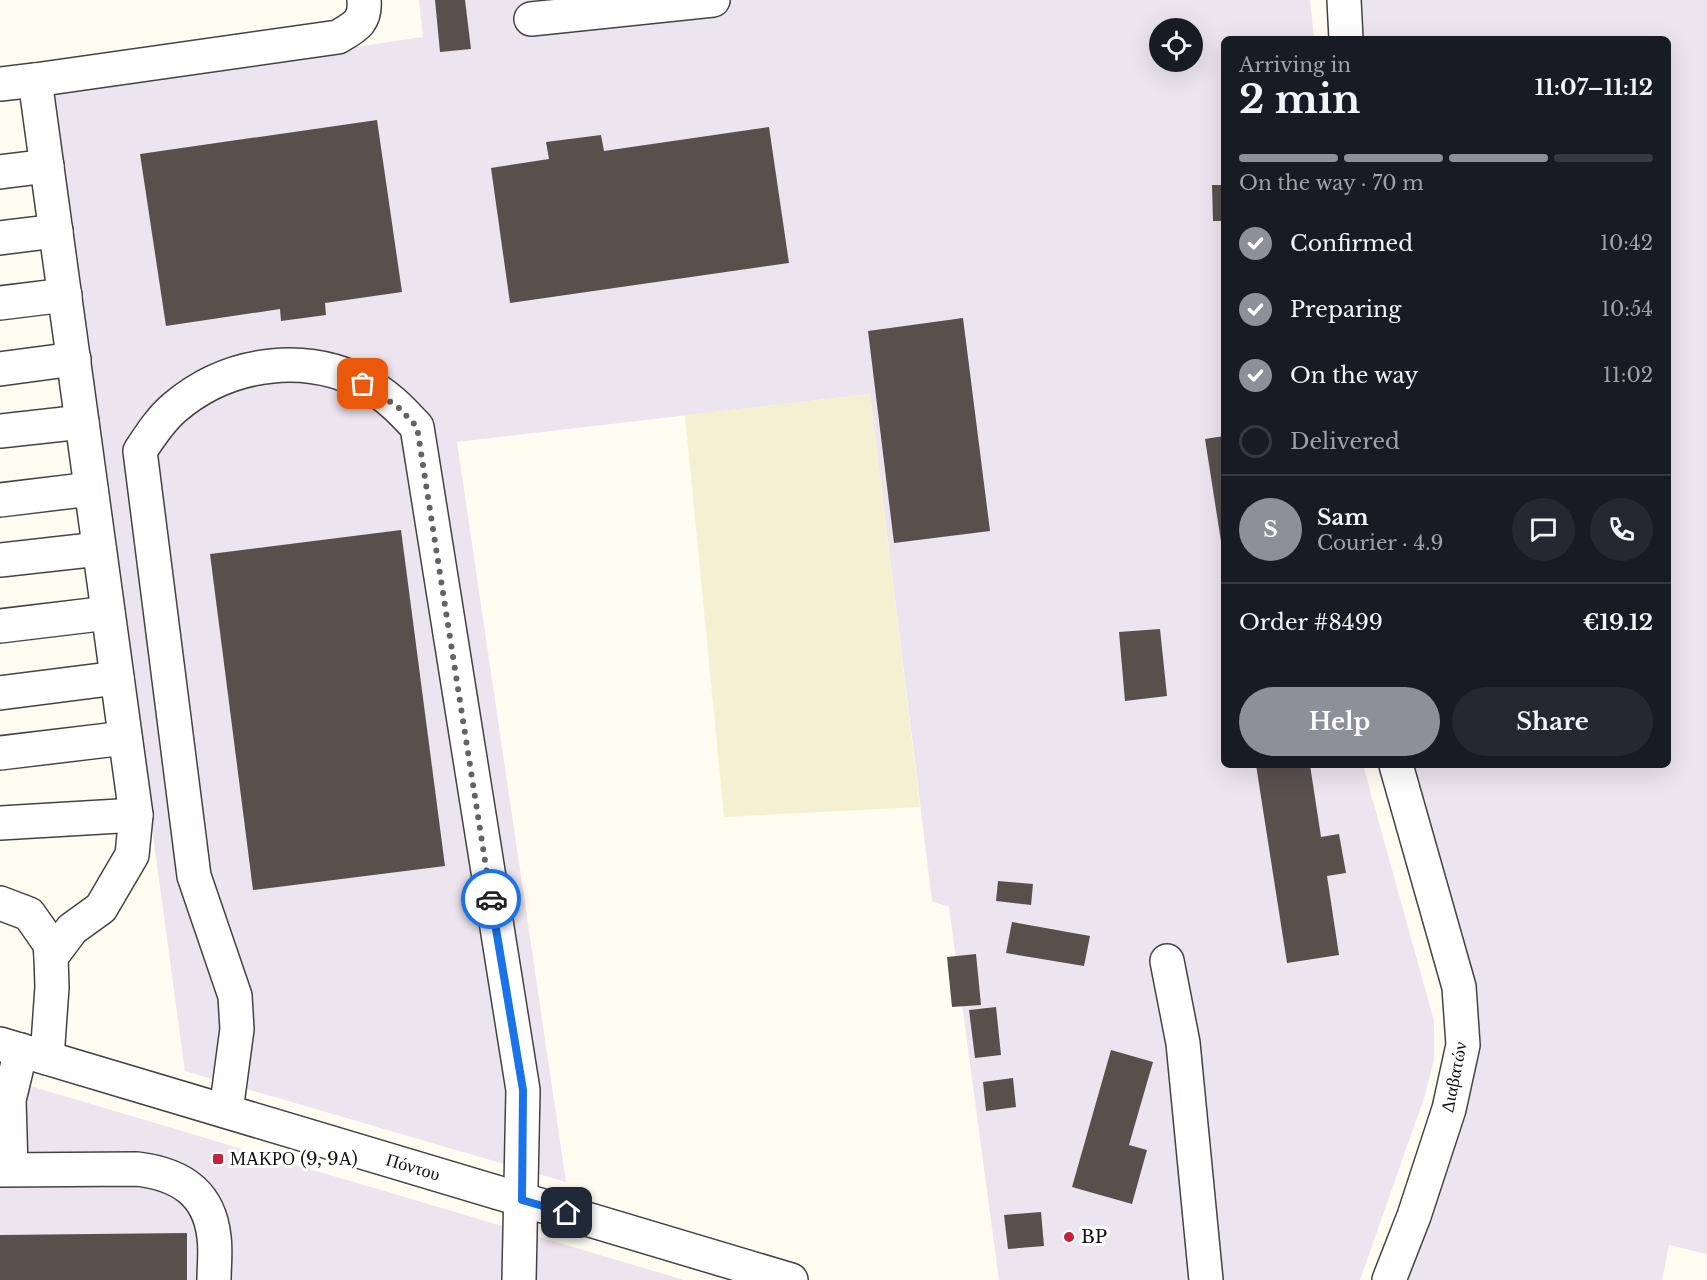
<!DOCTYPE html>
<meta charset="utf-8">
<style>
:root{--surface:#171b24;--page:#242831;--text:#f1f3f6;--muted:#9ea1a6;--line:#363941;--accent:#8c9099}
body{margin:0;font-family:"Libre Baskerville",serif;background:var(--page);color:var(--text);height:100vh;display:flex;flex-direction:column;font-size:22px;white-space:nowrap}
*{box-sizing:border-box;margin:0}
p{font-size:20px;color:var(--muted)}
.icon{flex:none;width:33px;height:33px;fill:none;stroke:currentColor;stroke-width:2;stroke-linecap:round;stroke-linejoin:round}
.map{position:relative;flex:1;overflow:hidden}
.sheet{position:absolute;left:1221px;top:36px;width:450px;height:732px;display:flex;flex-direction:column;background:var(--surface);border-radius:9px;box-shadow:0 6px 24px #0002}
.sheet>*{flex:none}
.fabs{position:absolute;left:1149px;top:18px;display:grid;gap:12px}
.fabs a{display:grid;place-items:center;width:54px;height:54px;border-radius:50%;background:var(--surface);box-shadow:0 6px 24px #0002;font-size:30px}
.pin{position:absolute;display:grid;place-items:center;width:51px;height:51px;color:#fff;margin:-26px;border-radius:12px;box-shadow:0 3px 9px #0006}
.courier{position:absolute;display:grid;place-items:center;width:60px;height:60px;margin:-30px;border:4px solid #1a73e8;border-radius:50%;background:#fff;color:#222;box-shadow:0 2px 8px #0007}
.overview em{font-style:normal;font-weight:700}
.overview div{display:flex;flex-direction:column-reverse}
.overview{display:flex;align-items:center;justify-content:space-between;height:102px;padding:0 18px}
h1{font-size:39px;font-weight:700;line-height:45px}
.bar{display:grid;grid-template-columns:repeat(4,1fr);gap:9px 6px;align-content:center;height:72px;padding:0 18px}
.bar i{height:8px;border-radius:4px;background:var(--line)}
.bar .active{background:var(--accent)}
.bar p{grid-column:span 4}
.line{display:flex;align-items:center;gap:15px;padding:0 18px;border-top:2px solid var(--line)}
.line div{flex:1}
.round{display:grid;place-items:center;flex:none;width:63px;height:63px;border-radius:32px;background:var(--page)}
ol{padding:0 18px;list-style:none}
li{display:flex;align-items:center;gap:18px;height:66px}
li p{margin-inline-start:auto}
li .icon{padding:6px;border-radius:50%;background:var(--accent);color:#fff;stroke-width:4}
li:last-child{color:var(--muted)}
li i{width:33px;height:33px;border:3px solid var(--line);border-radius:50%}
.action{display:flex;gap:12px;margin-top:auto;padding:12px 18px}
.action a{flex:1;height:69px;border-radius:36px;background:var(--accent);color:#fff;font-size:24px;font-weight:700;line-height:69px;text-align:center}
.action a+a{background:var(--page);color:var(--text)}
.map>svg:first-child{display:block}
.industrial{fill:#ece4ee;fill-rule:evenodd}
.farmland{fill:#f6f0d2}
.building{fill:#59504c}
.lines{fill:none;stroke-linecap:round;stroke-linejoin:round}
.minor-casing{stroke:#434343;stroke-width:36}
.minor{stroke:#fff;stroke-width:33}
.done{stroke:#64635f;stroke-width:6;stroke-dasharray:0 10.8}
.route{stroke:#1a73e8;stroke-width:8}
.poi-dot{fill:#c2253a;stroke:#fff;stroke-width:2}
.labels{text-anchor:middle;stroke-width:6;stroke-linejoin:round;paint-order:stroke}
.street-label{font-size:18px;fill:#101010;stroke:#fff}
.poi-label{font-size:18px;fill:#101010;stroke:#fff;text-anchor:start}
</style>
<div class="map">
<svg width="1707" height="1280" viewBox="0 0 1707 1280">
<rect width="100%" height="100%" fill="#fffcf2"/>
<g class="industrial">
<path d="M 419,0 L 1310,0 L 1314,39 L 1224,39 L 1224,765 L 1363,765 L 1434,1021 L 1434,1059 L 1425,1095 L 1360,1280 L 999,1280 L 949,907 L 932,901 L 870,394 L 457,442 L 566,1182 L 185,1071 L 52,92 L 423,37 ZM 1160,28 L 1192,28 L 1192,62 L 1160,62 Z"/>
<polygon points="1354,0 1707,0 1707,1254 1669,1245 1662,1280 1403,1280 1469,1052 1405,765 1668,765 1668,39 1355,39"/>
<polygon points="0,1077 684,1280 0,1280"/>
</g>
<polygon class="farmland" points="870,394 920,807 724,817 685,415"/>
<g class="building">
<polygon points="435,0 465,0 471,49 440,52"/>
<polygon points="377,120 402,292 325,303 326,315 281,321 280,309 166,326 140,154"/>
<polygon points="769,127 789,263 510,303 491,168 549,159 546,142 601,135 604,151"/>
<polygon points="1212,185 1224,185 1224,221 1213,221"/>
<polygon points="963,318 990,531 894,543 868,331"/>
<polygon points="1224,436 1224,554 1223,554 1205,439"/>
<polygon points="401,530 445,866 253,890 210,554"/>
<polygon points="1160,629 1167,696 1125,701 1119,632"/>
<polygon points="1256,765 1310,765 1321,837 1339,834 1346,873 1327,876 1339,955 1287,963"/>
<polygon points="998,881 1033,884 1031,905 996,901"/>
<polygon points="1012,922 1090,936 1084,966 1006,953"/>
<polygon points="976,954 981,1005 952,1007 947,957"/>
<polygon points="996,1007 1001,1055 975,1058 969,1010"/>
<polygon points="1111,1050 1153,1062 1129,1145 1147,1150 1132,1204 1072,1187"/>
<polygon points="1013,1078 1016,1107 986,1111 983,1082"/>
<polygon points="1041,1212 1044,1246 1008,1249 1004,1215"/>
<polygon points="187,1233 187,1280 0,1280 0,1235"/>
</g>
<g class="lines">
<defs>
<g id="minor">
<polyline points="1344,0 1346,39"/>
<polyline points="531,19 713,0"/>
<polyline points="0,84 35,80"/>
<polyline points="0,172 47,166"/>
<polyline points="0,238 56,231"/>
<polyline points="0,303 65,295"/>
<polyline points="0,369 74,359"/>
<polyline points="0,431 82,422"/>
<polyline points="0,500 91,489"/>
<polyline points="0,560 99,549"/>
<polyline points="0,626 108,613"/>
<polyline points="0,693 117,678"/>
<polyline points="0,753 125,738"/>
<polyline points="0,823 136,815"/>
<polyline points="0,903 29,914 50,944 51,957"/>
<polyline points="1167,961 1183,1043 1206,1280"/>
<polyline points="0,1044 791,1280"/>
<path d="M 47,1058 L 52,987 L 51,957 L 72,929 L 101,908 L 132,855 L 136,815 L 35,80 L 338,37 C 355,27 366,22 364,0"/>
<path d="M 226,1111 L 237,1029 L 235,996 L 194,876 L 140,451 C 150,436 160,420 174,408 C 230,360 312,350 376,390 C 392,400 404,413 417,427 L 523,1090 L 519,1280"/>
<polyline points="11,1169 9,1100 21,1050"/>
<path d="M 0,1170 L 137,1169 C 179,1174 209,1192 214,1237 C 216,1251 214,1266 214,1280"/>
<polyline points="1389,1280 1414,1216 1449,1109 1463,1045 1459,987 1396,765"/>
</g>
</defs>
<use href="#minor" class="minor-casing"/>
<use href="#minor" class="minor"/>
</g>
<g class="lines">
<polyline class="done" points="363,384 398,407 417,427 491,899"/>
<polyline class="route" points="491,899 523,1090 522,1200 567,1213"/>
</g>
<g class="poi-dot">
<rect x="212" y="1153" width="12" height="12" rx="3"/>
<circle cx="1069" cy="1237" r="6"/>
</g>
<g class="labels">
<g class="street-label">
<text transform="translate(1454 1077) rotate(-79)" y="6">Διαβατών</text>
<text transform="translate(413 1167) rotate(17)" y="6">Πόντου</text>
</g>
<g class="poi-label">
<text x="230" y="1165">ΜΑΚΡΟ (9, 9Α)</text>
<text x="1081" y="1243">BP</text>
</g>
</g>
</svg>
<div class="fabs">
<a><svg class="icon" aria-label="locate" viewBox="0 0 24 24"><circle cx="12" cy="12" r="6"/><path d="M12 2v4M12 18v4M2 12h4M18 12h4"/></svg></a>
</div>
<div class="pin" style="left:363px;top:384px;background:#ea580c"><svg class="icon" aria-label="bag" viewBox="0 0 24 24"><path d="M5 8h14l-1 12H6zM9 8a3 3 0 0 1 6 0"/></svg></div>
<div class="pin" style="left:567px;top:1213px;background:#1f2937"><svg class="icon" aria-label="home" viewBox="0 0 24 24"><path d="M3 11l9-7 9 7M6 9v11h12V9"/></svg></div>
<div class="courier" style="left:491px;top:899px"><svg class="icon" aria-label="car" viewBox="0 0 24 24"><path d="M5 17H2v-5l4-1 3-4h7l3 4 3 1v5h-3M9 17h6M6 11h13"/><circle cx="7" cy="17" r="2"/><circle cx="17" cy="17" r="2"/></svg></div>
<section class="sheet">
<div class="overview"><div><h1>2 min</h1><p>Arriving in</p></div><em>11:07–11:12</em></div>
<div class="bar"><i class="active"></i><i class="active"></i><i class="active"></i><i></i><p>On the way · 70 m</p></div>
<ol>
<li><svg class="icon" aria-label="check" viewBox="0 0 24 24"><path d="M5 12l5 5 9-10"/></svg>Confirmed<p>10:42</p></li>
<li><svg class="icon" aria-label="check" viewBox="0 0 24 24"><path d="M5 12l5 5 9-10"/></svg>Preparing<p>10:54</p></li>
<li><svg class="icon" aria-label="check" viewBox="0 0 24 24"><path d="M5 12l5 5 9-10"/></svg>On the way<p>11:02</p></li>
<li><i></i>Delivered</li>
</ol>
<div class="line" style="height:108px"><b class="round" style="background:var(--accent);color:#fff">S</b><div><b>Sam</b><p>Courier · 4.9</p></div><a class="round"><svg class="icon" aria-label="chat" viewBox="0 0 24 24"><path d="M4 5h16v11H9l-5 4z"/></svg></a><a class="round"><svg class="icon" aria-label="phone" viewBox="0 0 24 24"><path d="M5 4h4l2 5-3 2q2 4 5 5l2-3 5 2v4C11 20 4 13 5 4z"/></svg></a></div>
<div class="line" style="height:78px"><div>Order #8499</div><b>€19.12</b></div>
<div class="action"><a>Help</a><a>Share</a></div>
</section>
</div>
